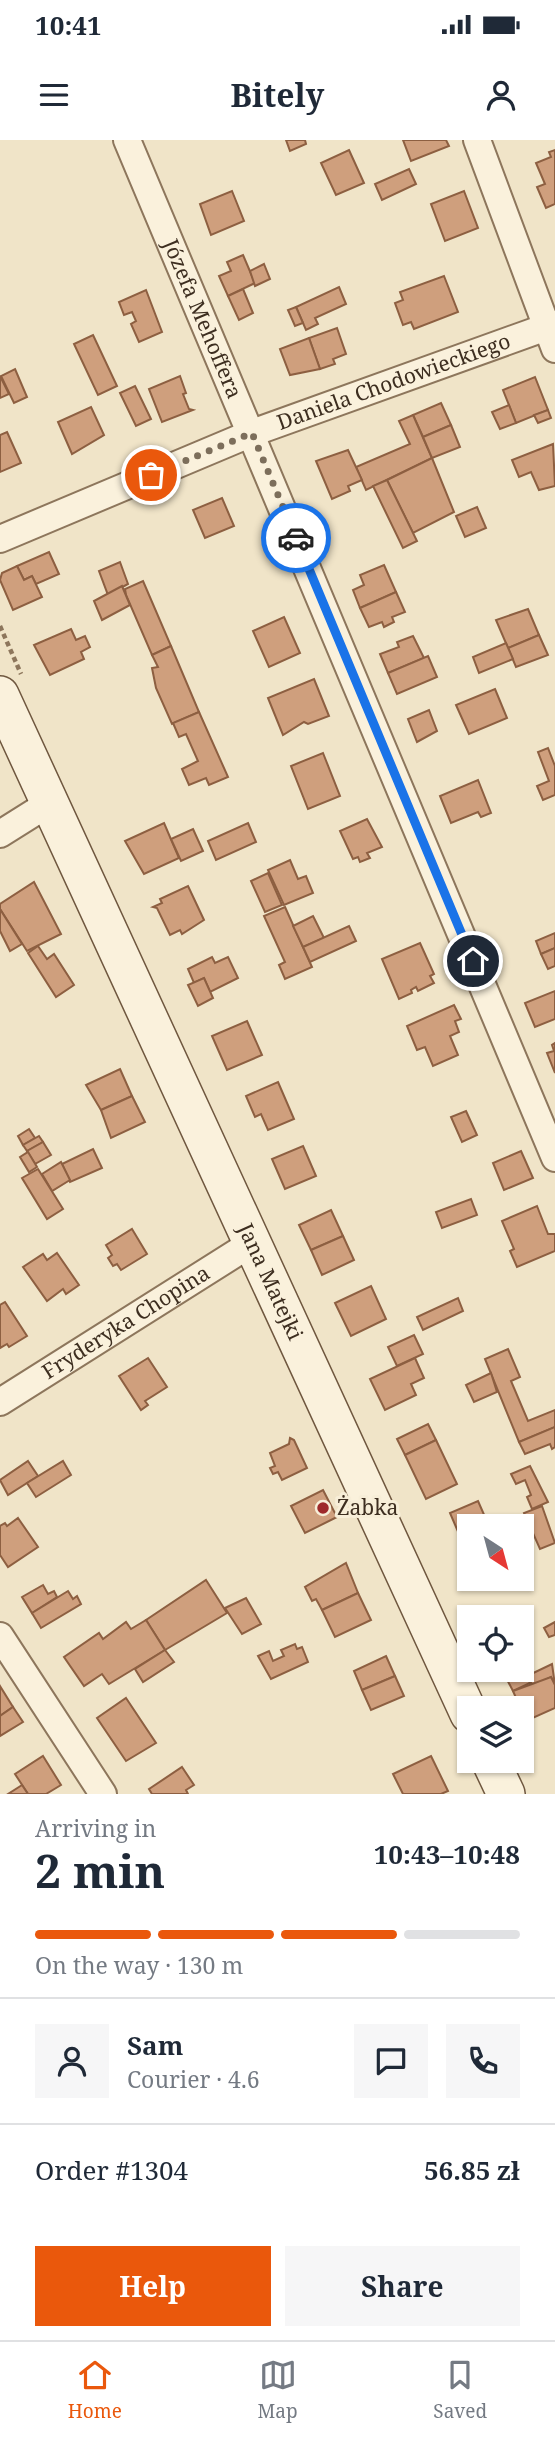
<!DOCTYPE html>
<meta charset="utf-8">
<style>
:root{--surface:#fff;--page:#f6f6f7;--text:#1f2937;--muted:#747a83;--line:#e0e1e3;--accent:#ea580c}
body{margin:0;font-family:"Noto Serif",serif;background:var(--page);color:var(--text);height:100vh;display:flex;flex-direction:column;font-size:26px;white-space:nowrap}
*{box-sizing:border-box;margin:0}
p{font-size:23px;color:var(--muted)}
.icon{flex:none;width:38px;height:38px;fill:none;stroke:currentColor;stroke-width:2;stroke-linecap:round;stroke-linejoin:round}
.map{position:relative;height:1654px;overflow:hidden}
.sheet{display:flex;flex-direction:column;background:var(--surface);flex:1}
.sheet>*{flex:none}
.needle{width:46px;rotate:144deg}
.controls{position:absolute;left:457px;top:1374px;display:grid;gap:14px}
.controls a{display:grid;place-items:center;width:77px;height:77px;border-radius:0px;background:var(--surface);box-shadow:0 2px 5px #0004;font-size:35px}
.pin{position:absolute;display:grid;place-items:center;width:60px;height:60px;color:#fff;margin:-30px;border:4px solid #fff;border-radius:50%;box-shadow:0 2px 7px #0007}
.courier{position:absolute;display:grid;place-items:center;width:70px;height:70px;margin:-35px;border:5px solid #1a73e8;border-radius:50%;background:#fff;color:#222;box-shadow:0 2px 9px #0007}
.head em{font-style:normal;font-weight:700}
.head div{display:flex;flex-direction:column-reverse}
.head{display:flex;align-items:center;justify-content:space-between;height:119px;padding:0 35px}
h1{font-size:46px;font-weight:700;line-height:52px}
.bar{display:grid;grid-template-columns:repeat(4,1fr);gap:10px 7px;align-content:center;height:84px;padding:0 35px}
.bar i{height:9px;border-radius:5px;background:var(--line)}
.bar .active{background:var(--accent)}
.bar p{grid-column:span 4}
.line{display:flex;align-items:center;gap:18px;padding:0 35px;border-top:2px solid var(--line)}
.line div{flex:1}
.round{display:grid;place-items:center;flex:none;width:74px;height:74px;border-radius:0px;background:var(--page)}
.cta{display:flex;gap:14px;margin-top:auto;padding:14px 35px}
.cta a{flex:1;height:80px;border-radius:0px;background:var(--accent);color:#fff;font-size:28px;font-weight:700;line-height:80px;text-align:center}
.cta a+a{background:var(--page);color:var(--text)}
.status{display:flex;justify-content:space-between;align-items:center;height:49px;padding:0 35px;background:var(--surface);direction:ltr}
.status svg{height:19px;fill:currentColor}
header{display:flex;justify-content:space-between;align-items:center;height:91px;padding:0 35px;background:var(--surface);font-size:32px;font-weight:700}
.tab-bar{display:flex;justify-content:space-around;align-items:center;height:98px;border-top:2px solid var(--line);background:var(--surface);font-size:19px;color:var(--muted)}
.tab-bar a{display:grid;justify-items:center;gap:4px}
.tab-bar .active{color:var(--accent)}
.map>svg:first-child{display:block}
.building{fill:#cf9f7d;stroke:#8d5f41;stroke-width:2}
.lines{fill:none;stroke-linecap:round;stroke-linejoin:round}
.street-casing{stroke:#8d765c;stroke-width:30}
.secondary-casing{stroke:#6f573f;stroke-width:40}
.path{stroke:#8d765c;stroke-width:4.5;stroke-dasharray:5 3.5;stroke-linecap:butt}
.street{stroke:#faf1dc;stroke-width:26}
.secondary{stroke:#faf1dc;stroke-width:37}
.done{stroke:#7c6e5b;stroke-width:7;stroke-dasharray:0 12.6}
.route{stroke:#1a73e8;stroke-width:9}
.poi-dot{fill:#9e2a2b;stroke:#f7eed8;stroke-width:2.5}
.labels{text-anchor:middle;stroke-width:6;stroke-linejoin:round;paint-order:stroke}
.street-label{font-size:21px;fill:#3d2e20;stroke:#f7eed8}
.poi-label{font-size:21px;fill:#3d2e20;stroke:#f7eed8;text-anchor:start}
</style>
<div class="status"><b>10:41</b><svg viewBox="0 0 49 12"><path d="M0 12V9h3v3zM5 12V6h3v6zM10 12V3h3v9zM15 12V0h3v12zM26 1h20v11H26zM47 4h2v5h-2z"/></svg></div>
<header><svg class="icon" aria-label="menu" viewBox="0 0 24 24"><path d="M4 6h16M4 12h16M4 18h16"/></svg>Bitely<svg class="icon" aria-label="person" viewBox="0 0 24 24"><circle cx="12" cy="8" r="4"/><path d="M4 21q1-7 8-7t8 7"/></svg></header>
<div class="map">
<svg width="555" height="1654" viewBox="0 0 555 1654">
<rect width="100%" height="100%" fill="#f0e4c8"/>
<g class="building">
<polygon points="286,0 305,0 306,4 290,11"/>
<polygon points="403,0 446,0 449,6 411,21"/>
<polygon points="349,10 364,43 336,55 321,23"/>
<polygon points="555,10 555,64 546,68 537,47 545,44 536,23 551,17 549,12"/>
<polygon points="409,29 416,44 382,60 375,44"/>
<polygon points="232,51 244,81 211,95 200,64"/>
<polygon points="464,51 478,88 445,101 431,64"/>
<polygon points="243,115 255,143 228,156 219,136 231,131 227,122"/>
<polygon points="264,124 270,139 255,146 250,131"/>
<polygon points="444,136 458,172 414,189 411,182 403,185 395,163 403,160 400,152"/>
<polygon points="339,147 346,164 315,178 318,184 306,190 296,167"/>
<polygon points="243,149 253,173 239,180 228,156"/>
<polygon points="146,150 162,192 139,202 131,184 136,181 132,172 124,175 119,162"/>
<polygon points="296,167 303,183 295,186 288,170"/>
<polygon points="337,188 346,214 333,219 335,224 320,229 309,198"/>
<polygon points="93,195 117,246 98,255 74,204"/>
<polygon points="309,198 320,229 290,235 280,209"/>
<polygon points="15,229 27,257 14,263 1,236"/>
<polygon points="0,236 9,254 0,258"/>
<polygon points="180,236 186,253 183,254 189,269 193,270 162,282 149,249"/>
<polygon points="535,237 548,270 516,283 503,250"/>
<polygon points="135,246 151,279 136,286 120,253"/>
<polygon points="441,263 451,285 423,297 413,275"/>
<polygon points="509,265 516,283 500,289 492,272"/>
<polygon points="91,267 104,295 72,314 58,282"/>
<polygon points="548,270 551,278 538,283 534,275"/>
<polygon points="413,275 432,318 366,350 356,327 410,304 399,281"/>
<polygon points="451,285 460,307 432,318 423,297"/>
<polygon points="7,292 21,323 0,332 0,295"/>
<polygon points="553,304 555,346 539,350 531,332 519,337 512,320"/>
<polygon points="348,310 362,340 348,346 350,351 332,359 316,321"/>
<polygon points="432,318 454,372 413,393 387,340"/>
<polygon points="387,340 417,401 403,408 373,346"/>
<polygon points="222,358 234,386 205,398 193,370"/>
<polygon points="477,367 486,388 465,397 456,376"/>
<polygon points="49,412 59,434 36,444 32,436 24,440 17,426"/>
<polygon points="120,422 128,444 108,455 99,431"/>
<polygon points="384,425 396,452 360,468 353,450 364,445 360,435"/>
<polygon points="17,426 24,440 32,436 42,457 13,470 0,440 2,433"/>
<polygon points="143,441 171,506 152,515 126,455 125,449"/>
<polygon points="122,446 130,465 102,480 94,461"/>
<polygon points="396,452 405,472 392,477 394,482 384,487 382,482 369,487 360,468"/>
<polygon points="528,469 539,495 508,508 496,480"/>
<polygon points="284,477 300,513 269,527 253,491"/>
<polygon points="71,489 76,500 85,496 90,507 81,512 84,519 50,535 34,505"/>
<polygon points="539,495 548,515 516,527 508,508"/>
<polygon points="413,496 424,518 388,533 380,514 399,507 397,502"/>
<polygon points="506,503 513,519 479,533 473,517"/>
<polygon points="171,506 199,572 172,584 156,548 152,528 158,527 152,515"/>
<polygon points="428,516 437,537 397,554 388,533"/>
<polygon points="314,539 329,576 308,584 304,582 283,595 268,558"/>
<polygon points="495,549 507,578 469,594 456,565"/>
<polygon points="429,570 437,591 417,602 408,579"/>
<polygon points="199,572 228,637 209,645 206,638 189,645 182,629 198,621 186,594 179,597 173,583"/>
<polygon points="548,608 555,626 555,655 543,660 537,646 549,641 538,612"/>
<polygon points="323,613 340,656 308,669 291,626"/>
<polygon points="478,640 491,673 481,677 478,672 451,683 440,656"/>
<polygon points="367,679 382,707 367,713 370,718 360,722 358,717 353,719 340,691"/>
<polygon points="164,683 179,718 144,734 125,701"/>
<polygon points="248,683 256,702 216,720 208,701"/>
<polygon points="193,689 203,711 181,721 171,699"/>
<polygon points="290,720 298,739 306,736 313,753 284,765 268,730"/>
<polygon points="268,733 282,765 265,772 251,741"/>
<polygon points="34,742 61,794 27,811 0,769 0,764"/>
<polygon points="188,746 204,780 182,794 180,790 170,795 157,768 153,767 162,763 160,759"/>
<polygon points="285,767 312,827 285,839 279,825 285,822 264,776"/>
<polygon points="0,769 22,804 10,811 0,791"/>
<polygon points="313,776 324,798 303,807 293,786"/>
<polygon points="349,786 356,801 310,822 303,807"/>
<polygon points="555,793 555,808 541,814 536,801"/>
<polygon points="420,803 434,834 430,836 434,843 418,851 416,847 411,850 412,853 399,859 382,819"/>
<polygon points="38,806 47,819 54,814 74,845 56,857 28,813"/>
<polygon points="555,808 555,826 548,829 541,814"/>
<polygon points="212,817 215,823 228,817 238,838 210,852 204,838 194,843 188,829"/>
<polygon points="204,838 213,858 198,866 188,845"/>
<polygon points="555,851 555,879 535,887 525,863"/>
<polygon points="454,865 461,879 455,881 459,892 450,896 458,915 433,926 425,907 417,910 407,886"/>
<polygon points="247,881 262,915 227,930 212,896"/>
<polygon points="555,903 555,933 547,913 554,911 552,905"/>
<polygon points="120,929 132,956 101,970 86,945"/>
<polygon points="278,942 294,979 268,990 261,974 255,977 246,956"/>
<polygon points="132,956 145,982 111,998 101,970"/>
<polygon points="466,971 477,995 462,1002 451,977"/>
<polygon points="29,989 35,998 23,1005 18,996"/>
<polygon points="39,996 43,1002 27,1011 23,1005"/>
<polygon points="43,1002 51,1015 35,1024 27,1011"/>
<polygon points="303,1006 316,1036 285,1049 272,1019"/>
<polygon points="93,1009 102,1028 70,1042 62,1024"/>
<polygon points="521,1011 533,1038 504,1050 493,1023"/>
<polygon points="28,1012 37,1027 29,1032 20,1017"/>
<polygon points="61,1022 70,1040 52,1051 42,1034"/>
<polygon points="38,1029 63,1069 47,1079 22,1038"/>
<polygon points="471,1059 477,1075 442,1088 436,1072"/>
<polygon points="537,1066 548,1094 555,1094 555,1111 517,1127 510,1111 514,1109 502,1081"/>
<polygon points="331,1070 343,1096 311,1110 299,1085"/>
<polygon points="132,1089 147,1114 121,1130 117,1124 113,1126 108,1118 112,1115 106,1105"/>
<polygon points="343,1096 354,1120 322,1135 311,1110"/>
<polygon points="57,1113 79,1145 66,1154 63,1149 47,1161 23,1127 43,1114 47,1120"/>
<polygon points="371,1146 386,1179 351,1196 335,1163"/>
<polygon points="458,1158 463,1171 423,1190 417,1177"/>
<polygon points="5,1162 27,1196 9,1207 7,1204 0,1208 0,1165"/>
<polygon points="414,1195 423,1214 397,1226 388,1207"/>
<polygon points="508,1209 520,1237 511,1241 528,1281 555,1270 555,1287 519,1302 485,1219"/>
<polygon points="148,1218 167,1247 145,1261 148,1265 141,1270 119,1236"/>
<polygon points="415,1218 424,1238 411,1244 416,1255 385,1270 370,1239"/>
<polygon points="491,1233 497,1252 474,1262 466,1245"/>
<polygon points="428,1284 436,1300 405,1315 397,1299"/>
<polygon points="555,1287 555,1307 552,1309 550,1304 525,1314 519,1302"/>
<polygon points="290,1298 294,1300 307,1328 282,1340 278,1332 273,1334 270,1328 275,1326 270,1313 289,1304"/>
<polygon points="436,1300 457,1344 426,1359 405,1315"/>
<polygon points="28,1321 38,1336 8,1355 0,1340"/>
<polygon points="63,1321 71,1335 36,1357 27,1343"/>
<polygon points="530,1326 548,1362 532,1369 527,1357 531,1355 525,1340 516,1344 511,1334"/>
<polygon points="323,1350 337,1377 305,1393 291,1366"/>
<polygon points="478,1361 489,1386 469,1386 469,1398 462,1401 450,1373"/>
<polygon points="542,1366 555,1403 540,1409 524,1373"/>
<polygon points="18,1378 38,1407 8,1427 0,1415 0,1386 5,1383 7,1386"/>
<polygon points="346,1423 358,1453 322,1470 316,1459 312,1461 305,1447"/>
<polygon points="206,1440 227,1473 165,1510 146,1480"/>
<polygon points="43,1445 48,1454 54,1451 57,1457 32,1473 22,1457"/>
<polygon points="68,1451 73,1459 77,1456 81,1464 41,1488 32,1473"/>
<polygon points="358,1453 371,1480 335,1497 322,1470"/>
<polygon points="246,1458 261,1484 242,1494 225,1468"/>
<polygon points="146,1480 165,1510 109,1544 102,1534 84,1546 64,1517 99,1493 103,1499 126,1482 131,1489"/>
<polygon points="555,1482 555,1495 549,1497 544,1488"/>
<polygon points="295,1504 297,1509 302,1507 308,1522 271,1539 258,1516 269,1511 273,1521 284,1516 281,1510"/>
<polygon points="165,1510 174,1522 143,1542 135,1529"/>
<polygon points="386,1516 395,1536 362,1550 354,1531"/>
<polygon points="522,1517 531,1534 527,1536 530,1543 513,1551 502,1530 522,1530"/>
<polygon points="552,1524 555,1545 551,1537 533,1546 527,1536"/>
<polygon points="395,1536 404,1556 371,1570 362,1550"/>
<polygon points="551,1537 555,1545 555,1568 526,1581 513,1551"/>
<polygon points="0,1546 13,1567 0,1576"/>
<polygon points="126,1558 156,1603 126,1621 97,1578"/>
<polygon points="13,1567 23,1582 0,1596 0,1576"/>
<polygon points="43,1616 61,1645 46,1654 28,1654 15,1634"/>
<polygon points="431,1616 448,1651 441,1654 403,1654 393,1634"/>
<polygon points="182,1627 194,1645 186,1650 188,1654 152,1654 149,1649"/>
<polygon points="22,1645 28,1654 8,1654"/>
</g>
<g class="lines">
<defs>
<g id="street">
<path id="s1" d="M 127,0 L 555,1018"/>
<polyline points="477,0 555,209"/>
<path id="s2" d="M 0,399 L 252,293 L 555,184"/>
<polyline points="0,694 51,662"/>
<path id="s3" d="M 0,1262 L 252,1103"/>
<polyline points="0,1496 103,1654"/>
</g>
<g id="secondary">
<path id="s4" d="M 0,555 L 469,1574"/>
<polyline points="490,1620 506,1654"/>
</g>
</defs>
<use href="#street" class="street-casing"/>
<use href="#secondary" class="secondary-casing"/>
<polyline class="path" points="0,486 21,534"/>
<use href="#street" class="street"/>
<use href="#secondary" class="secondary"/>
</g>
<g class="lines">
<polyline class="done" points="151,335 252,293 296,398"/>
<polyline class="route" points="296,398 473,821"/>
</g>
<circle class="poi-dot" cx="323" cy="1368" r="7"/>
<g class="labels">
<g class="street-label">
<text dy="7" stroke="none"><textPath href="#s1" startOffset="194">Józefa Mehoffera</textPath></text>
<text dy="7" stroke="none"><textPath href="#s2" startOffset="424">Daniela Chodowieckiego</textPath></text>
<text dy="7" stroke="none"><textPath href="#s4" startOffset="646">Jana Matejki</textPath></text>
<text dy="7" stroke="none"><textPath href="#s3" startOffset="149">Fryderyka Chopina</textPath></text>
</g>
<g class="poi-label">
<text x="337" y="1375">Żabka</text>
</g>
</g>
</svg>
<div class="controls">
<a><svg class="needle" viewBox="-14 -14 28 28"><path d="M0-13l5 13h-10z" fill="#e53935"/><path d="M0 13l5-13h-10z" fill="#747a83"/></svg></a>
<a><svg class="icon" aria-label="locate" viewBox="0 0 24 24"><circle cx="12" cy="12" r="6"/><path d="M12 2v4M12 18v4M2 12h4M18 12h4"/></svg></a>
<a><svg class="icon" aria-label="layers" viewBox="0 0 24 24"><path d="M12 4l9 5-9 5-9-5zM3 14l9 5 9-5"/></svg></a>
</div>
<div class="pin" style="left:151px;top:335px;background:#ea580c"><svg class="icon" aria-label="bag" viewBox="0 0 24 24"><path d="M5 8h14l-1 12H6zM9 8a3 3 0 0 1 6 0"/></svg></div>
<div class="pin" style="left:473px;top:821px;background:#1f2937"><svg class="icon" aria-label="home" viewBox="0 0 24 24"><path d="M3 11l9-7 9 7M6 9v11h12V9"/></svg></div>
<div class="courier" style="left:296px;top:398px"><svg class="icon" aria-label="car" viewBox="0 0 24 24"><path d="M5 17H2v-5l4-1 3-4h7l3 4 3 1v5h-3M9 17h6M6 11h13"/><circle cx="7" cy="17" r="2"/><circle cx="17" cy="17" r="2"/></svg></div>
</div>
<section class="sheet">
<div class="head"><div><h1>2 min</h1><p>Arriving in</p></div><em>10:43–10:48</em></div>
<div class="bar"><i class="active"></i><i class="active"></i><i class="active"></i><i></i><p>On the way · 130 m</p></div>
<div class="line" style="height:126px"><a class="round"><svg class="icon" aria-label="person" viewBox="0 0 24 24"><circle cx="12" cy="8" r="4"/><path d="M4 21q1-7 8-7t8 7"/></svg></a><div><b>Sam</b><p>Courier · 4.6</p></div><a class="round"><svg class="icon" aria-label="chat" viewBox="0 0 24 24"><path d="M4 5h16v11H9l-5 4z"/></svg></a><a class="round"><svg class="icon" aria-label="phone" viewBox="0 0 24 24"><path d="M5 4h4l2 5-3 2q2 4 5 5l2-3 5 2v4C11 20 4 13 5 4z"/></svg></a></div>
<div class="line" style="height:91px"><div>Order #1304</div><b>56.85 zł</b></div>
<div class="cta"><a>Help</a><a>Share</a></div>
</section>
<nav class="tab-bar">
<a class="active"><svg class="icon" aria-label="home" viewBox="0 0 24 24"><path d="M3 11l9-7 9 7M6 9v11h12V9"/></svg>Home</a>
<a><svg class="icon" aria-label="map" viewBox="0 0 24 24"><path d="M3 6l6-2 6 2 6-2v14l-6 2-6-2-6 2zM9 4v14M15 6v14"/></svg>Map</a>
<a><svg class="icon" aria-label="saved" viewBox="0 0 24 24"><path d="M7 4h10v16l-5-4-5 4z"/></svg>Saved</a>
</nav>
